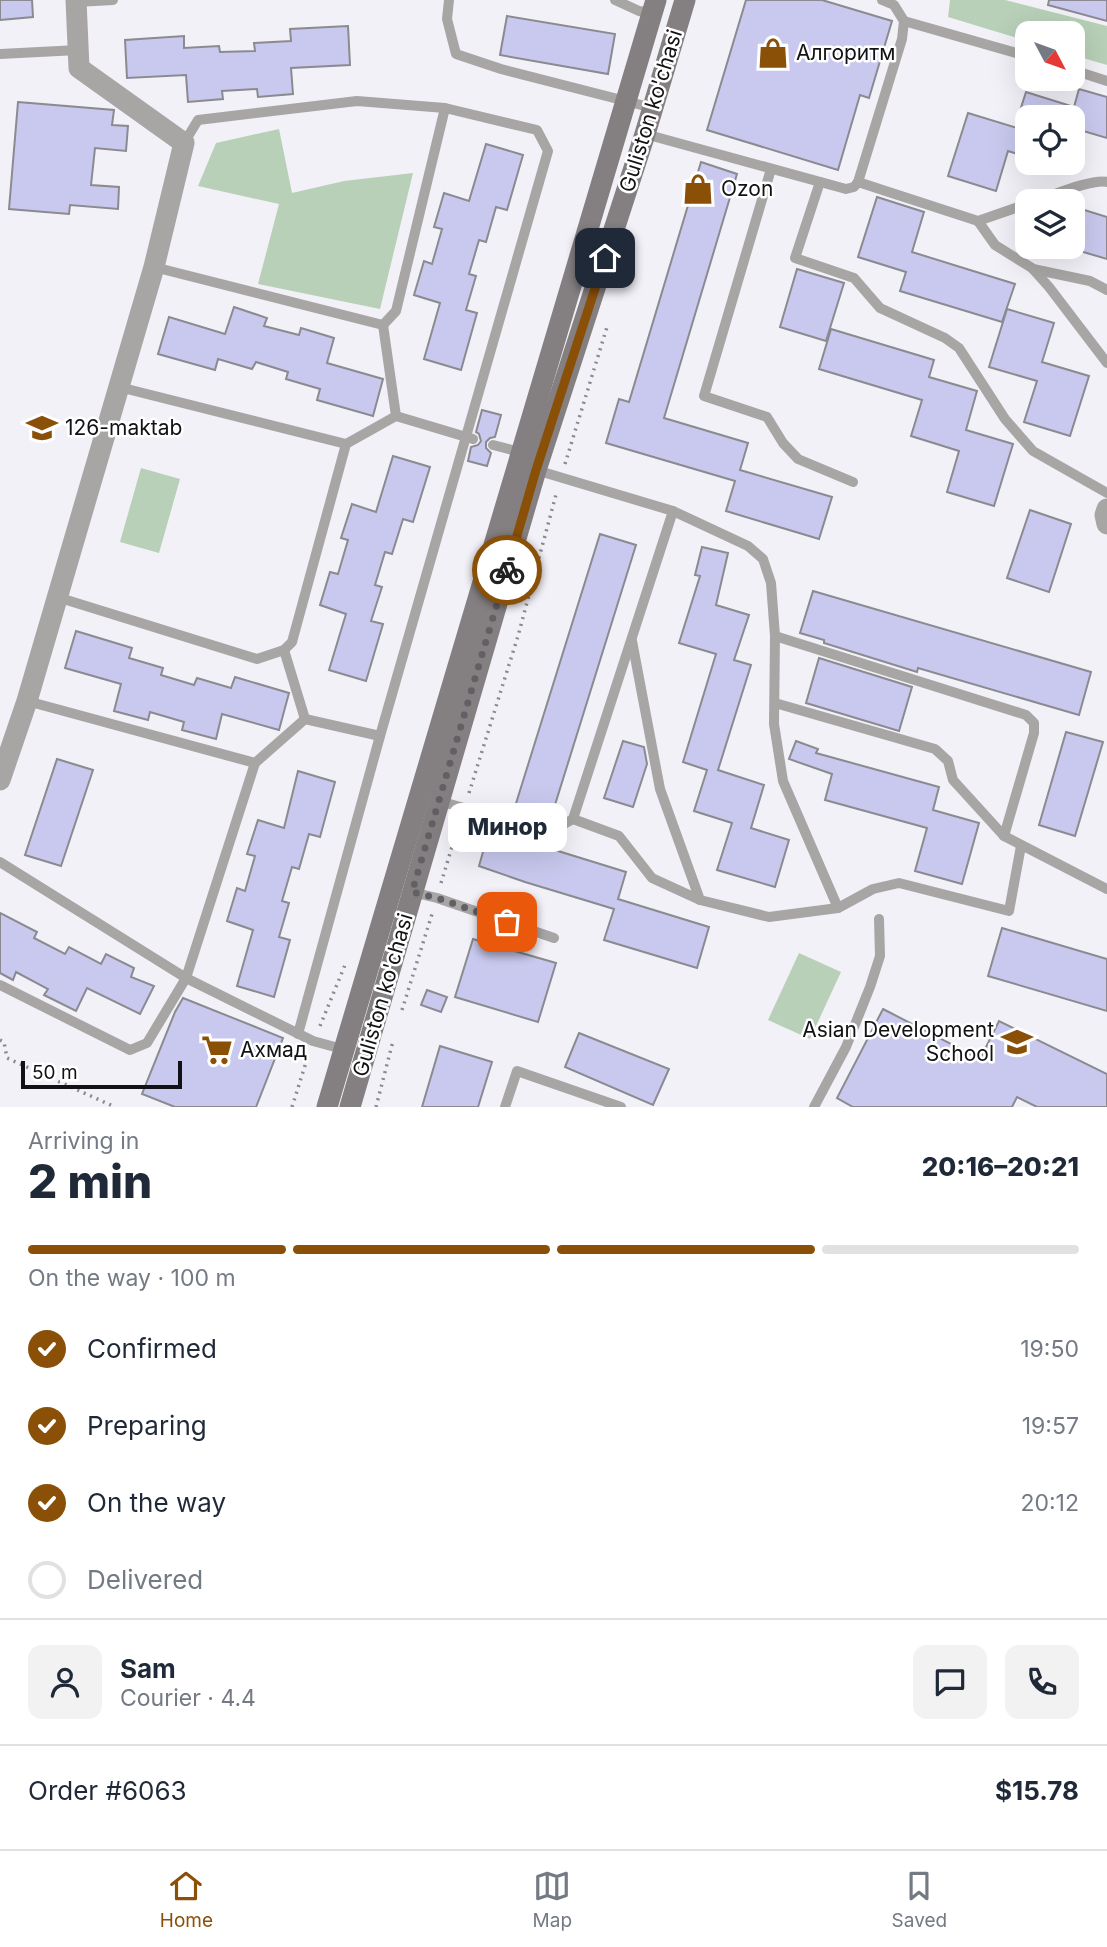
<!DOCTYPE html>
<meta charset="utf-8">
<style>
:root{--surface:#fff;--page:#f2f2f3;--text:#1f2937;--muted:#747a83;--line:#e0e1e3;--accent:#8a5008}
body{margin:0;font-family:Inter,sans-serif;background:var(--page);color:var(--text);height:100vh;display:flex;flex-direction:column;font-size:26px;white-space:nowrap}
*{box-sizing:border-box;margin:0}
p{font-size:23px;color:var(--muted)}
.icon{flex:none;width:38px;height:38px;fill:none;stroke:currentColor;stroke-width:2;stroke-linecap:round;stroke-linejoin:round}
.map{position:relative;height:1107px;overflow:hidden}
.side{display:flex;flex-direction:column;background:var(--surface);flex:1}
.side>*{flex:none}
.needle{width:46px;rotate:131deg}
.fabs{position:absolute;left:1015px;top:21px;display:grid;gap:14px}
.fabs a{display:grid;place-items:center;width:70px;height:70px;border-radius:14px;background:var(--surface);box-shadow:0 7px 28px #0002;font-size:35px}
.scale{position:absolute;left:21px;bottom:18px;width:161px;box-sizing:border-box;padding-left:7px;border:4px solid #121214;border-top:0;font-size:19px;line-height:24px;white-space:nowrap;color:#121214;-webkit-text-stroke:5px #fff;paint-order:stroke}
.pin{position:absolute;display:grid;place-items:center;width:60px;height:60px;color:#fff;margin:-30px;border-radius:14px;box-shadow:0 4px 10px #0006}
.courier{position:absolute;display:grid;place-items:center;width:70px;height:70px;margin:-35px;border:5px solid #8a5008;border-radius:50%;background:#fff;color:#222;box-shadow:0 2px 9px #0007}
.bubble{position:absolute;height:49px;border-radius:14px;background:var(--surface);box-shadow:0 7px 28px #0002;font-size:23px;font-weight:800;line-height:49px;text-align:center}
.overview em{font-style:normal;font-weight:800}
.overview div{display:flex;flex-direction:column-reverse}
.overview{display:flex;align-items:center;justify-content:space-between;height:119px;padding:0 28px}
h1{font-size:46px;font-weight:800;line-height:52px}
.bar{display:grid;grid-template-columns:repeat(4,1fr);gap:10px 7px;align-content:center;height:84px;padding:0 28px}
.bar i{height:9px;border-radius:5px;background:var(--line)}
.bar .active{background:var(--accent)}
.bar p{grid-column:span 4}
.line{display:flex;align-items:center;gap:18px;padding:0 28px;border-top:2px solid var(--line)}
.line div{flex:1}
.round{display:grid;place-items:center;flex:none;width:74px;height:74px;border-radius:14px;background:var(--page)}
ol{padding:0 28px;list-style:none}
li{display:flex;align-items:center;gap:21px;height:77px}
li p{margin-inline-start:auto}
li .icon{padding:7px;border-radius:50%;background:var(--accent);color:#fff;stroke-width:4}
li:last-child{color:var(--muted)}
li i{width:38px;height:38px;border:4px solid var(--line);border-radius:50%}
.tabs{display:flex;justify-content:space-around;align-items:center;height:98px;border-top:2px solid var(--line);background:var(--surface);font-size:19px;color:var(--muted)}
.tabs a{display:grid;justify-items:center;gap:4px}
.tabs .active{color:var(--accent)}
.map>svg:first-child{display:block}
.green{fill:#b8d0b7}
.building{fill:#c9c9ef;stroke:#8a8a90;stroke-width:2}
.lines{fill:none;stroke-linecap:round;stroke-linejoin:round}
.path{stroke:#8a898e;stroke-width:3.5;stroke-dasharray:2 5;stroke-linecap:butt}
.lane{stroke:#a8a5a5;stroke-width:10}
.street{stroke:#a8a5a5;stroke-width:21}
.secondary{stroke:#847f80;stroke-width:21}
.done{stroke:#616064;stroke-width:7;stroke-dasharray:0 12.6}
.route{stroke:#8a5008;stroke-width:9}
.labels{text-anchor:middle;stroke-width:5;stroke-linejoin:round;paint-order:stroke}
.poi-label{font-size:21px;fill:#121214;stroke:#fff;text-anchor:start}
.street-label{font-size:21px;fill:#121214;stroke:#fff}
</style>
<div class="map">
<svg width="1107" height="1107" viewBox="0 0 1107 1107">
<rect width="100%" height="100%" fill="#f3f1f8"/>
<g class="green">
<polygon points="950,0 1005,0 1107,26 1107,65 1073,55 1073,33 1027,33 1027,41 948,17"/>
<polygon points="279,129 292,193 344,181 413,173 380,309 258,284 279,204 198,186 216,143"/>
<polygon points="141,468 180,479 159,553 120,542"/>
<polygon points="799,953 841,972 810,1039 768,1020"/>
</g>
<g class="building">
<polygon points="0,0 32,0 33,17 0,20"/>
<polygon points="746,0 822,0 892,21 869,98 860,95 838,170 707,130"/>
<polygon points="1049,0 1107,0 1107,21 1048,5"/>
<polygon points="507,16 615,34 608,74 500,55"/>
<polygon points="348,26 350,65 291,68 293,94 258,97 257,89 222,91 223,99 188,102 186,75 127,78 125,40 184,36 184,48 219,46 220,52 255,51 254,43 291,41 290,29"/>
<polygon points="1079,89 1107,97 1107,138 1073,128 1073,117 1018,117 1026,92 1074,107"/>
<polygon points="18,102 114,110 112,125 128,126 126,151 95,148 91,185 119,187 118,209 70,205 69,214 9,209"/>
<polygon points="968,113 1027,131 1027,157 1008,151 996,191 948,176"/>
<polygon points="486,144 523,155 507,210 496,207 486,242 479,240 469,274 476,276 466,310 477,313 461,370 424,359 440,303 414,295 424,261 432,264 442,229 434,227 444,193 469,201"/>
<polygon points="701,162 737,174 664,418 748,443 740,470 832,497 819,539 726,511 735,481 606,443 619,399 629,402"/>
<polygon points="877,197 924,212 912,252 1015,284 1002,322 900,291 906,272 858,257"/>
<polygon points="1078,208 1107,217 1107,259 1073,249 1073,226"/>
<polygon points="797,269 844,283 826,341 780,327"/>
<polygon points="234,307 267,318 264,326 299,335 301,328 334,338 327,363 383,379 373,416 317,400 320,389 286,379 288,372 256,362 252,369 218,359 215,370 158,354 169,317 225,334"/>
<polygon points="1007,309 1054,323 1042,362 1089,376 1070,436 1024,422 1037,381 989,367"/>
<polygon points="831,329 934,360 929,377 977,391 966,430 1013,444 994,506 947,492 959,451 911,436 922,400 819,369"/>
<polygon points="482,410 501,415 495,437 490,438 486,442 486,448 491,453 487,466 468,461 471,447 478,445 481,441 479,434 476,432"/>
<polygon points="393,456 430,467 413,522 403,519 392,554 385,552 375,585 382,587 371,621 383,624 366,681 329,670 346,614 320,605 330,572 338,574 348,540 341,538 352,504 376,512"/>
<polygon points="1030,510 1071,524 1049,592 1007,578"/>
<polygon points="600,534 636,545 549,824 513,813"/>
<polygon points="702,547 728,553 716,605 749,615 734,660 751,665 718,770 764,785 751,828 789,840 775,887 717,870 732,823 694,811 707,770 683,762 716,654 679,643 700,576 695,575"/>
<polygon points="813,591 1091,672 1079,715 918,668 917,672 824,643 824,640 800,633"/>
<polygon points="76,631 132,648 129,658 163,668 161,675 194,685 197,678 231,688 235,677 289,693 279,730 222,714 216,739 182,730 184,722 150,712 148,720 114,711 121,684 65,668"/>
<polygon points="819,658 912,687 899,731 806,703"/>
<polygon points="1066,732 1103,742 1075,836 1039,825"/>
<polygon points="623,741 644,747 647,764 633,807 604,798"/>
<polygon points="796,741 818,749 816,753 939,787 933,810 979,823 962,884 915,871 927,828 825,800 832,774 789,759"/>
<polygon points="57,759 93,770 61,866 25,855"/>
<polygon points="298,771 335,782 320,837 309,834 299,869 292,867 282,901 289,903 279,937 290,940 274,997 237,986 253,930 227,921 237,888 245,891 255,856 247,854 258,820 284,828"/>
<polygon points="490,827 507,833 508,828 545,839 542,846 626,872 618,899 709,927 697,968 604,940 614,909 525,882 479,866"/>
<polygon points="0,913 37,932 34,938 65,954 69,947 101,964 106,954 134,968 131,977 154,986 140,1014 87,988 76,1011 44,995 48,989 16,972 13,980 0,973"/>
<polygon points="1002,928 1107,959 1107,1011 988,976"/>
<polygon points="473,939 556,963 538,1022 455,997"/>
<polygon points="427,990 447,997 441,1012 421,1005"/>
<polygon points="183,998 283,1038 256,1107 175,1107 142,1094 175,1012"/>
<polygon points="883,1009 980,1059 999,1021 1107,1074 1107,1107 1037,1107 1017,1097 1012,1107 853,1107 837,1098"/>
<polygon points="579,1033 669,1069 653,1105 565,1067"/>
<polygon points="440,1046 492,1062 478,1107 422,1107"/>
</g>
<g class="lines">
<g class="path">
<polyline points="565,464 607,327"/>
<polyline points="469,793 518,636 557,491"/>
<polyline points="441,883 459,824"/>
<polyline points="402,1010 433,911"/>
<polyline points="320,1026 345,965"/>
<polyline points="0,1040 4,1042 7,1058 115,1107"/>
<polyline points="292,1107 308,1056"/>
<polyline points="376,1107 393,1041"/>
</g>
<g class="lane">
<polyline points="449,0 447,19 456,54 501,69 653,108"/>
<polyline points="615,0 639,11 652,13"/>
<polyline points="76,2 113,0"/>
<polyline points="904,21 1027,56"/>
<polyline points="0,54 78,50"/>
<polyline points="1073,70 1107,81"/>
<polyline points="645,134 846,189 854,187 858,182 902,39 904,21 894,5 882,0"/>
<polyline points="184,143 198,120 357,101 445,108 537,130 548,151 380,736 298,1034"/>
<polyline points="771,169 704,396 767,417 783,443 798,459 853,482"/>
<polyline points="820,182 795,258 854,278 880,308 945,338 959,348 1005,419 1033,451 1107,493"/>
<polyline points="858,182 978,221 1027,204"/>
<path d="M 1035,201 C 1051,196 1093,178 1107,182"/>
<polyline points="978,221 995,245 1032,268 1049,287 1107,363"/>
<polyline points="154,267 383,325 396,311 445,108"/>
<polyline points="1033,269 1090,281 1107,290"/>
<polyline points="383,325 396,416 473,439"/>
<polyline points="119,387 346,444"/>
<polyline points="493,445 524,453"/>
<polyline points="536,470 673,511 748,546 763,559 771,583 775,636 774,724 783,781 838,908"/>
<polyline points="673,511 573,819 619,836 652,878 700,900"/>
<polyline points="57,597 257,659 284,650 292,642 346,444 396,416"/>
<polyline points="775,636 1026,715 1034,723 1034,733 1004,836 1107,889"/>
<polyline points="632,641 660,789 700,900 769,917 838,908 873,889 899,883 1009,911 1021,846"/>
<polyline points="284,650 305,719 380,736"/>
<polyline points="775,703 935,749 948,761 953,780 1004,836"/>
<polyline points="255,763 305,719"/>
<polyline points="439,801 550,832 573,819"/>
<polyline points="0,862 186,978 255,763 27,701"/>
<polyline points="412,892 437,898 554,938"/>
<polyline points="0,985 130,1050 147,1043 186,978 313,1041 346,1050"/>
<polyline points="505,1107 517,1071 621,1107"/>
<polyline points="814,1107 846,1047 870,987 880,956 879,919"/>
</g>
<g class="street">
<polyline points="1107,509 1105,515 1107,524"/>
<polyline points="0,780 27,701 154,267 184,143 79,68 76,0"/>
</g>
<g class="secondary">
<polyline points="327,1107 656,0"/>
<polyline points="350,1107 536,470 645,134 685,0"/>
</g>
</g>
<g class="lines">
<polyline class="done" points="507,570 412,892 437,898 507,922"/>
<polyline class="route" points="507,570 536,470 605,258"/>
</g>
<defs>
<symbol id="shop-bare" viewBox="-9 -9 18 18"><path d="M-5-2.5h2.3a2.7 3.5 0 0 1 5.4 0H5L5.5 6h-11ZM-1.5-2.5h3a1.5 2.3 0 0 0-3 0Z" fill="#8a5008" stroke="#fff" stroke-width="2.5" paint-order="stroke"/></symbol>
<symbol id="school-bare" viewBox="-9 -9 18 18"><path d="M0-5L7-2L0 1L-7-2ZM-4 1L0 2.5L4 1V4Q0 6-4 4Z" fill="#8a5008" stroke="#fff" stroke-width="2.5" paint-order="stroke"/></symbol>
<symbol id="supermarket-bare" viewBox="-9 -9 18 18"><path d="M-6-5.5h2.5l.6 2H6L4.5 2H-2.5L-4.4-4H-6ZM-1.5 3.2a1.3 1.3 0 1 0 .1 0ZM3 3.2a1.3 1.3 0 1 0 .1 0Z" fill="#8a5008" stroke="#fff" stroke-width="2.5" paint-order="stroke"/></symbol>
</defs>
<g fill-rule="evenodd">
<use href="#shop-bare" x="751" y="31" width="44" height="44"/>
<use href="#shop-bare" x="676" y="167" width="44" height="44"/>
<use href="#school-bare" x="20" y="406" width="44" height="44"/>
<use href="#school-bare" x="995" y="1020" width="44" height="44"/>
<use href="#supermarket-bare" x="195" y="1028" width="44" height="44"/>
</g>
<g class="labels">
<g class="poi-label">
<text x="796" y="60">Алгоритм</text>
<text x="721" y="196">Ozon</text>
<text x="65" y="435">126-maktab</text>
<text x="994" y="1037" text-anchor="end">Asian Development<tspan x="994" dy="24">School</tspan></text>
<text x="240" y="1057">Ахмад</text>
</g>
<g class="street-label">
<text transform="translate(651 111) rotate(-73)" y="7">Guliston ko'chasi</text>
<text transform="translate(383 995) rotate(-74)" y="7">Guliston ko'chasi</text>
</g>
</g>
</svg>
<div class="fabs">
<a><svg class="needle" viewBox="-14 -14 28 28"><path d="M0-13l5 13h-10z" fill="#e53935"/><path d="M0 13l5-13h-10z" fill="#747a83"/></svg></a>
<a><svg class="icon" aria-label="locate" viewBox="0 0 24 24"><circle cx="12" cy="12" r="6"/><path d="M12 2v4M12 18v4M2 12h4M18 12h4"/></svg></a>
<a><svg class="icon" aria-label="layers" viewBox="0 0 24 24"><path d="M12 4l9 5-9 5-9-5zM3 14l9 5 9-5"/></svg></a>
</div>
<div class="scale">50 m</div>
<div class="pin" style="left:507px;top:922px;background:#ea580c"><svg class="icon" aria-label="bag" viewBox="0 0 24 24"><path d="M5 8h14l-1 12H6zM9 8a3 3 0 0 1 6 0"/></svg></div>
<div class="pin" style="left:605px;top:258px;background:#1f2937"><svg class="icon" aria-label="home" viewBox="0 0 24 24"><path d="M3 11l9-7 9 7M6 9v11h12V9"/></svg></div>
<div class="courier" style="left:507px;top:570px"><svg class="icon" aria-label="bike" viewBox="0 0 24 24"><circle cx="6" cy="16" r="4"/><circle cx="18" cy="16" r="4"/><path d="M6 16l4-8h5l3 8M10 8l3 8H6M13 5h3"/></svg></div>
<div class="bubble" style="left:448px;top:803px;width:119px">Минор</div>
</div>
<section class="side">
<div class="overview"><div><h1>2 min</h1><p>Arriving in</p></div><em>20:16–20:21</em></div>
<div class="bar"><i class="active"></i><i class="active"></i><i class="active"></i><i></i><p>On the way · 100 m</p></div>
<ol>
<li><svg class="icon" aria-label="check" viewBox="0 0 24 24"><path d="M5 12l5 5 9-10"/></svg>Confirmed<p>19:50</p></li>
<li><svg class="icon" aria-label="check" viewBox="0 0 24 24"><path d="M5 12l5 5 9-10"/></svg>Preparing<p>19:57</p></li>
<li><svg class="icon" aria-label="check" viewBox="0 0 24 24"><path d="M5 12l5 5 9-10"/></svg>On the way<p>20:12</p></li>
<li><i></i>Delivered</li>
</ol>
<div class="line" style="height:126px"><a class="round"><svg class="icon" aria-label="person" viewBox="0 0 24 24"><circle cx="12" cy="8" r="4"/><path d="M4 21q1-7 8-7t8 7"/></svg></a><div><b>Sam</b><p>Courier · 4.4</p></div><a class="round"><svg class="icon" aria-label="chat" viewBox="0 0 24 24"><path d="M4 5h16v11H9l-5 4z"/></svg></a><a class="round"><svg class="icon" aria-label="phone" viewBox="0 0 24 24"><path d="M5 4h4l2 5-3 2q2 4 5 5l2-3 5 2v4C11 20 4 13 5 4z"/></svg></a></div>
<div class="line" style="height:91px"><div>Order #6063</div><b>$15.78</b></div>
</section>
<nav class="tabs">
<a class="active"><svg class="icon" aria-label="home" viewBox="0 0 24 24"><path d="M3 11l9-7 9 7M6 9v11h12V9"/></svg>Home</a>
<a><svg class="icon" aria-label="map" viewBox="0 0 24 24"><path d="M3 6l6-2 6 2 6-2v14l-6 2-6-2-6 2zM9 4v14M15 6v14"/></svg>Map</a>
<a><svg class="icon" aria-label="saved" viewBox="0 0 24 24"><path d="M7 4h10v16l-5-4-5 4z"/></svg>Saved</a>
</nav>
